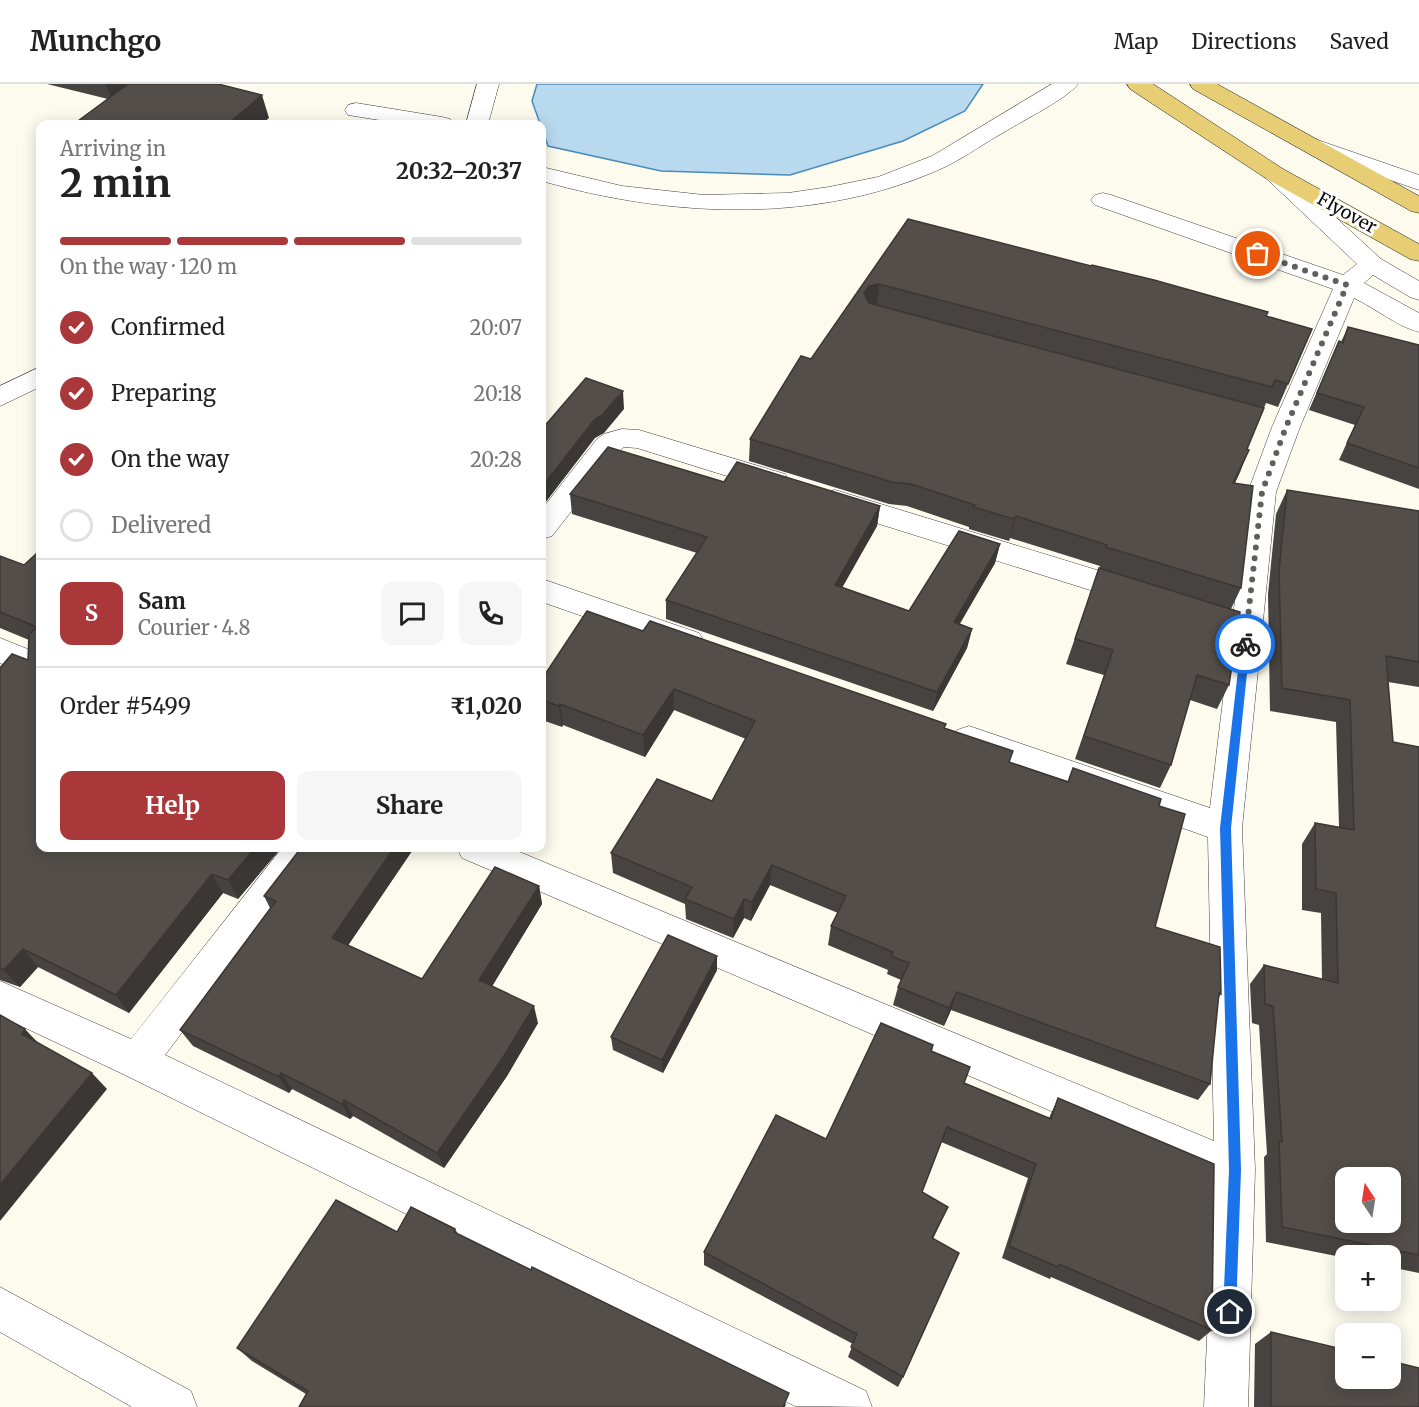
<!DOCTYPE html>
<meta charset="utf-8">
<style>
:root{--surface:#fff;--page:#f6f6f6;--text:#222;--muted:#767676;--line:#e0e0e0;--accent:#aa3739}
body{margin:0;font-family:Merriweather,serif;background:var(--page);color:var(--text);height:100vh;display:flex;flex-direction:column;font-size:22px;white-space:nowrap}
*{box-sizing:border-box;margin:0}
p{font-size:20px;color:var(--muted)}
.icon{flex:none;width:33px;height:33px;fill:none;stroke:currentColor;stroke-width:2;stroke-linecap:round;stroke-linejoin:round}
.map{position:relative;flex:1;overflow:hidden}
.sheet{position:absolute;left:36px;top:36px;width:510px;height:732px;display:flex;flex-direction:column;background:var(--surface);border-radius:12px;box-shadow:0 3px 15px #0003}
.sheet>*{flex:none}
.needle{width:39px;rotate:348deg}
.controls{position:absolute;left:1335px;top:1083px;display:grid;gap:12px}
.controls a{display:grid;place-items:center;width:66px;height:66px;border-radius:12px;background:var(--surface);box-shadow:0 3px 15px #0003;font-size:30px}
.pin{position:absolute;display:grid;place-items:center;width:51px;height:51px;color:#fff;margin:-26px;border:3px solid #fff;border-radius:50%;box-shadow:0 2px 6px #0007}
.courier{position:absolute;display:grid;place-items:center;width:60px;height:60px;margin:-30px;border:4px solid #1a73e8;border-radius:50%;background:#fff;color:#222;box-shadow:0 2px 8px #0007}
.overview em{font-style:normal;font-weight:700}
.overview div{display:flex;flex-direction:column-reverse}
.overview{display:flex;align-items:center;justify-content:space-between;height:102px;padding:0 24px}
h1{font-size:39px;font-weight:700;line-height:45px}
.bar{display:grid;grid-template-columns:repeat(4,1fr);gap:9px 6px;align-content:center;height:72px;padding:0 24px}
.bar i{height:8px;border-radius:4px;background:var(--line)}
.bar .current{background:var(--accent)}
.bar p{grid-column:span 4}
.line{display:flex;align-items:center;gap:15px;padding:0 24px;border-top:2px solid var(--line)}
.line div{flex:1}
.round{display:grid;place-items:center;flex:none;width:63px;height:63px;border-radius:12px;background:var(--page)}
ol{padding:0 24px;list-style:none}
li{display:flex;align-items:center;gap:18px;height:66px}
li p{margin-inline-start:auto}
li .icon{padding:6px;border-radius:50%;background:var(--accent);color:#fff;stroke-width:4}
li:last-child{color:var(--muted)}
li i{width:33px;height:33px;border:3px solid var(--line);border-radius:50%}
.action{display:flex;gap:12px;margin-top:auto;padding:12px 24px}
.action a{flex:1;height:69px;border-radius:12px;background:var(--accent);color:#fff;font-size:24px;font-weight:700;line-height:69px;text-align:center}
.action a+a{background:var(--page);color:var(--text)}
header{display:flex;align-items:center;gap:36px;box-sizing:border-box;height:84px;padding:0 30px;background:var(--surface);border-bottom:2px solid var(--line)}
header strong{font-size:28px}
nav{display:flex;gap:33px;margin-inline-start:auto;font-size:21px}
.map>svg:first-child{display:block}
.water{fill:#b9d9ee;stroke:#498bbb;stroke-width:1.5}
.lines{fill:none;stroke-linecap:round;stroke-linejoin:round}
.minor-casing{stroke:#3f3f3f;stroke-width:1}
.major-casing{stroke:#1d1d1d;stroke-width:1}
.minor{fill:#fff;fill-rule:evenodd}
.major{fill:#e7ce74;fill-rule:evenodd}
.wall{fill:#474340}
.shaded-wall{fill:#3a3734}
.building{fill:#534e4a;stroke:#3a3734;stroke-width:1.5;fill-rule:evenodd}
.route{fill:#1a73e8}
.done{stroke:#605f5b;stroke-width:6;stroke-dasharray:0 10.8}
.labels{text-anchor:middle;stroke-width:6;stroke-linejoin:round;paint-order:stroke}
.far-street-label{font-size:18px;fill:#0c0c0c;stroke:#fff}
</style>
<header>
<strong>Munchgo</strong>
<nav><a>Map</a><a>Directions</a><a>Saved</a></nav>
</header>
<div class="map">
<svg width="1419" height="1323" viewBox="0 0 1419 1323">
<rect width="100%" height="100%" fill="#fdfaee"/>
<polygon class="water" points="537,0 983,0 965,27 903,57 790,91 661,87 548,62 532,17"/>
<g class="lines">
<defs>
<g id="minor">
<polygon points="477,0 499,0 488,40 466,40"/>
<path d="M 1052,0 L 1078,0 C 1068,14 1022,37 1006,47 C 986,58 967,72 947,82 C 821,141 672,134 542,97 L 542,83 L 622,102 L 704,111 L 788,109 L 829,103 L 878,93 L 932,72 Z"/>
<polygon points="356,19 442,33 450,35 453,40 404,40 348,31 345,26 348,21"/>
<polygon points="1309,53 1419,91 1419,106 1301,65 1298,60 1301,55"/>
<path d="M 1275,83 L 1283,85 L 1381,175 L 1419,197 L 1419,216 L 1410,213 L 1373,191 L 1364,199 L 1419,229 L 1419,248 C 1398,243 1375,224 1354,214 L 1300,343 L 1276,408 L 1242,744 L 1255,1086 L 1248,1323 L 1204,1323 L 1214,1097 L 462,774 L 457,764 L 510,764 L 1214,1057 L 1208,753 L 957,664 L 953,655 L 957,646 L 969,642 L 1210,724 L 1248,408 L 1272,343 L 1333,205 L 1095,121 L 1091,116 L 1095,111 L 1103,109 L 1111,111 L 1343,191 L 1357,180 L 1267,95 L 1263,90 L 1267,85 Z"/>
<polygon points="40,283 40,303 0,322 0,302"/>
<polygon points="622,345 639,346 785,390 789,397 785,404 775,407 637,364 624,363 617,369 552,452 542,455 542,425 597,355 604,350"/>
<polygon points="835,406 1149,502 1153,510 1149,518 1138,521 825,423 821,416 825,409"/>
<polygon points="542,495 699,549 704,557 699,565 688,569 542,518"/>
<polygon points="0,554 40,570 40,595 0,579"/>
<polygon points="282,764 319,764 314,774 165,971 866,1307 872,1323 795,1322 123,990 0,932 0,897 131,955"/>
<polygon points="0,1203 191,1307 197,1323 132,1323 0,1248"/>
</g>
<g id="major">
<polygon points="1127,0 1153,0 1283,85 1419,160 1419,177 1410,175 1267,95 1130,5"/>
<polygon points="1190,0 1217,0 1419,112 1419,129 1411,127 1193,5"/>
</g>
</defs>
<use href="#minor" class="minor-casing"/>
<use href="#major" class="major-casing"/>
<use href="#minor" class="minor"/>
<use href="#major" class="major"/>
</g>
<g class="wall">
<polygon points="47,0 218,0 269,34 108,15"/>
<polygon points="908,135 1312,245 1278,323 1266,319 1247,365 1240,388 1235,399 1241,504 1231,525 1229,601 1217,625 1190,616 1171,681 1160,704 1075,675 1104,591 1066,580 1100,482 1010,454 1009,457 969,445 969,443 907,422 889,420 749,377 750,355 811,275"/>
<polygon points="1348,243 1419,261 1419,405 1339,376 1355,341 1309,326 1339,257 1341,258"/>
<polygon points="724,398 880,422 877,442 842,503 909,527 1000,460 995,479 959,540 972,545 967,564 933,627 666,535 666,516 697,469 572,430 570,410"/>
<polygon points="1287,406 1419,427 1419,603 1388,598 1393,658 1419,663 1419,1189 1390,1183 1390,1172 1346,1172 1346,1174 1266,1158 1264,1073 1267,1070 1259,941 1252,939 1250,900 1264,881 1322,895 1321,829 1302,826 1302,760 1315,739 1339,743 1336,638 1270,627 1268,510 1276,430"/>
<polygon points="40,470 40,764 281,764 238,815 223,809 129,929 38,883 20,903 0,896 0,584 28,576 29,556 0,544 0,472 24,481"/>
<polygon points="643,547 1013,667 1009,678 1068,697 1159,722 1155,843 1221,910 1218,915 1210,1000 1198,1016 951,926 944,942 893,921 898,903 901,896 887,890 888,886 828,861 831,842 838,829 770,801 751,837 744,834 733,854 686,835 685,820 613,789 611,769 712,717 746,655 674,626 645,673 563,641 562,643 542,636 542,616"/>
<polygon points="414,764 348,861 422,895 539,802 542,820 492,902 538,939 507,992 444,1084 353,1032 350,1035 292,1005 289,1009 193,962 180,946 270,824 264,812"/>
<polygon points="717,872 717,886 663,989 613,966 611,953"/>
<polygon points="933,961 932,967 964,999 1049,1034 1058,1014 1212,1246 1199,1257 1051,1193 1050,1195 1002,1174 1028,1094 941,1058 922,1108 948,1123 933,1155 903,1293 898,1303 848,1273 853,1260 704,1181 704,1168 826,1055"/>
<polygon points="455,1145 458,1150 786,1320 785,1323 299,1323 306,1310 252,1277 237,1264 397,1148"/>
<polygon points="1271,1248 1419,1323 1254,1323 1255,1260"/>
</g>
<g class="shaded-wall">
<polygon points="106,0 133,0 112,16"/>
<polygon points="262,11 269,34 262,40 228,40"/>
<polygon points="879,200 877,223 867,225 864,209 869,202"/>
<polygon points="623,307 624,325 604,349 595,354 542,423 542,403 594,336"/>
<polygon points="1249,366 1240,388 1224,421 1233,399"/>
<polygon points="880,422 877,442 833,520 835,501"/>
<polygon points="1016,432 1010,454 1009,457 1014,435"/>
<polygon points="1000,460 995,479 950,557 954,538"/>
<polygon points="972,545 967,564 933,627 937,608"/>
<polygon points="674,605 674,626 645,673 643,651"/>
<polygon points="560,620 563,641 562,643 559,622"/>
<polygon points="40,647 40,659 36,652"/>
<polygon points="255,764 281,764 238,815 228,796"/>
<polygon points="394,764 414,764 341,872 332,854"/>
<polygon points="772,781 770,801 751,837 752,818"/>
<polygon points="212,790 223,809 129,929 116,911"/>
<polygon points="539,802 542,820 485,914 479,896"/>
<polygon points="744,815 744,834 733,854 734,835"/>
<polygon points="23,865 38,883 20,903 4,886"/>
<polygon points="717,872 717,886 663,989 662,976"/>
<polygon points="957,908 951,926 944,942 949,924"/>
<polygon points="534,922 538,939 507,992 444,1084 437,1069"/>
<polygon points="25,945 41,962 22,950"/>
<polygon points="92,989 107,1005 0,1137 0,1101"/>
<polygon points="281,989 292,1005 289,1009 279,993"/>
<polygon points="344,1016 353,1032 350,1035 342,1020"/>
</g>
<g class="building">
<polygon points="128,0 218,0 262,11 228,40 74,40"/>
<polygon points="908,135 1091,182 1092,181 1154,196 1268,228 1266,232 1312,245 1288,300 1275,296 1272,303 879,200 869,202 864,209 869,219 1264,324 1247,365 1249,366 1233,399 1253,402 1241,504 1106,463 1107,461 1016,432 1014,435 973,423 975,421 911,400 892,398 750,355 801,272 811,275"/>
<polygon points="1348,243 1419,261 1419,384 1347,359 1364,323 1317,309 1339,257 1343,259"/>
<polygon points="586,294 623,307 602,331 594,336 542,403 542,345"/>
<polygon points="608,363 724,398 737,378 880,422 835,501 909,527 959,447 1000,460 954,538 972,545 937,608 666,516 707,453 570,410"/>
<path d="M 1287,406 L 1419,427 L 1419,578 L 1386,572 L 1393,658 L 1419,663 L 1419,1171 L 1282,1143 L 1279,1057 L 1282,1058 L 1273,922 L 1265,920 L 1264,881 L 1338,899 L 1336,809 L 1316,805 L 1315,739 L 1354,746 L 1350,616 L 1282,604 L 1279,487 ZM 1346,1094 L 1390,1094 L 1390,1138 L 1346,1138 Z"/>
<polygon points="37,469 40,470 40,647 36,652 40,654 40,764 255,764 228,796 212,790 116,911 23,865 4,886 0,884 0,584 12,570 28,576 29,551 37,543 0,528 0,472 24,481"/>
<polygon points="1099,484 1240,528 1229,601 1197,591 1171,681 1084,652 1113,566 1075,555"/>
<polygon points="587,527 643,547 650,537 946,640 944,644 1013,667 1009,678 1068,698 1073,684 1161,715 1159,722 1185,730 1155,843 1220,863 1221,910 1219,909 1210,1000 957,908 949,924 898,903 909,879 891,872 893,868 831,842 846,812 772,781 752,818 744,815 734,835 685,815 692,803 611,769 657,695 712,717 755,637 674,605 643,651 560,620 559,622 542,616 542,595"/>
<polygon points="301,764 394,764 332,854 422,895 495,783 539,802 479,896 534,922 502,975 437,1069 344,1016 342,1020 281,989 279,993 180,946 276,817 264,812"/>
<polygon points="668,851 717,872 662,976 611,953"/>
<polygon points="0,931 25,945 22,950 92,989 0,1101"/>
<polygon points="881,939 933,961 931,967 970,983 964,999 1051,1035 1058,1014 1214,1080 1212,1246 1059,1180 1058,1183 1009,1162 1036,1080 947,1043 922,1108 948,1123 932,1154 959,1169 903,1293 851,1263 857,1250 704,1168 776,1031 826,1055"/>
<polygon points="336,1116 397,1148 411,1123 455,1145 454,1148 531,1186 532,1183 789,1309 783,1323 299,1323 308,1307 237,1264"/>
<polygon points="1271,1248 1346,1266 1346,1294 1390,1294 1390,1277 1419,1284 1419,1323 1271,1323"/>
</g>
<polygon class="route" points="1245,556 1250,560 1231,744 1241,1086 1236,1228 1234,1233 1230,1234 1225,1233 1223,1228 1229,1086 1220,744 1241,560"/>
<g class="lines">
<polyline class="done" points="1245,560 1262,408 1286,343 1347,201 1258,170"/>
</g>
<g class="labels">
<g class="far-street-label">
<text transform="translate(1347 129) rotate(29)" y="6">Flyover</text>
</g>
</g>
</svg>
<div class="controls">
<a><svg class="needle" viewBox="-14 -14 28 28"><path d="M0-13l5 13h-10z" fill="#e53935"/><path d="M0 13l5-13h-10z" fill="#767676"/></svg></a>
<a>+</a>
<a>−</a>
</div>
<div class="pin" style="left:1258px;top:170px;background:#ea580c"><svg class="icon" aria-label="bag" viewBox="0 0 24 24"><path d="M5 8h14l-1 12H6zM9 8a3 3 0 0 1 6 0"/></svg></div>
<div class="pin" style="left:1230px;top:1228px;background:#1f2937"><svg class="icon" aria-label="home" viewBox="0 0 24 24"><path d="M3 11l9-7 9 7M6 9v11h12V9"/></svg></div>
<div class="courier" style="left:1245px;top:560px"><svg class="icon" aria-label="bike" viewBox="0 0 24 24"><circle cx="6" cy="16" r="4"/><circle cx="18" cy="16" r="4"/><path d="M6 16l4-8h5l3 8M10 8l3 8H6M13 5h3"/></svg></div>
<section class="sheet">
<div class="overview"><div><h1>2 min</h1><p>Arriving in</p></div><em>20:32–20:37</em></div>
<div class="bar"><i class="current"></i><i class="current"></i><i class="current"></i><i></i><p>On the way · 120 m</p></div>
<ol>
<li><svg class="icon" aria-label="check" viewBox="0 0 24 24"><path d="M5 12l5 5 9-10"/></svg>Confirmed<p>20:07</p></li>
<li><svg class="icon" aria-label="check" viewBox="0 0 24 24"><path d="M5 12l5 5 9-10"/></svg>Preparing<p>20:18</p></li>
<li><svg class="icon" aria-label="check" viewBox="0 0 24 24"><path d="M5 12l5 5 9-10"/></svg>On the way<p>20:28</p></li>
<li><i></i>Delivered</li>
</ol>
<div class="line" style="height:108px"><b class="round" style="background:var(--accent);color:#fff">S</b><div><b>Sam</b><p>Courier · 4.8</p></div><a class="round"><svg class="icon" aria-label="chat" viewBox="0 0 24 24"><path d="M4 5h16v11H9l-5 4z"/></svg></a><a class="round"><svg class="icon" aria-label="phone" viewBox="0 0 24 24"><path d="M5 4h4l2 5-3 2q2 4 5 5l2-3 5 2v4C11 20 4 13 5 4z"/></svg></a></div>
<div class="line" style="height:78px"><div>Order #5499</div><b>₹1,020</b></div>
<div class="action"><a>Help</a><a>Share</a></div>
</section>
</div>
